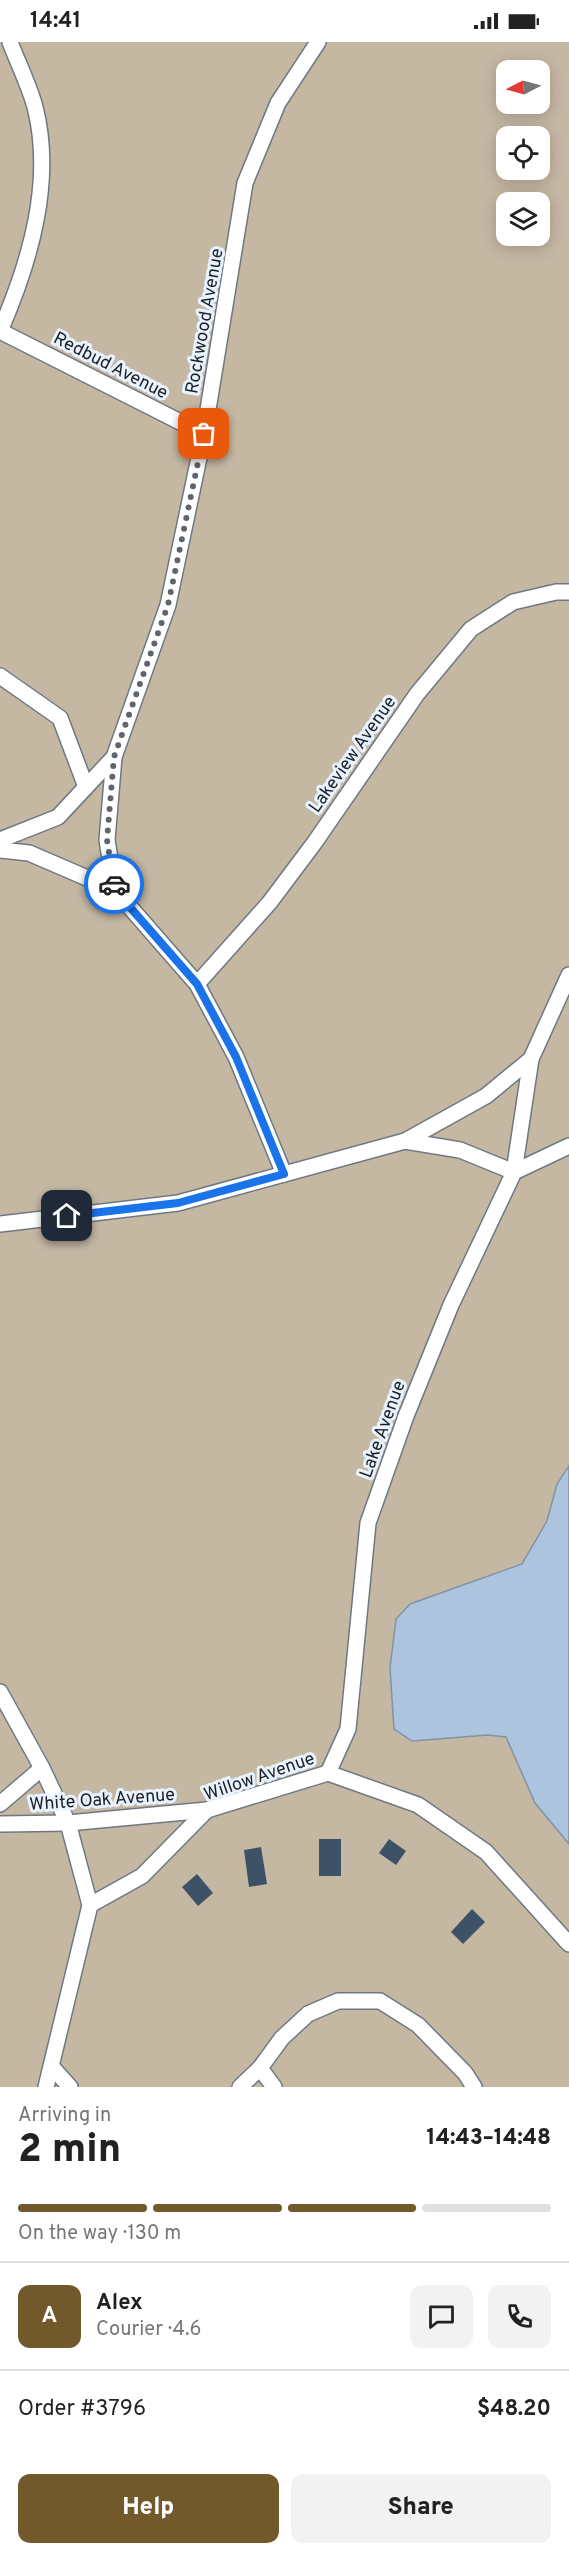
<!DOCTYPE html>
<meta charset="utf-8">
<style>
:root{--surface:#fff;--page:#f2f2f2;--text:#222;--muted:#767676;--line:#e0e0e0;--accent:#72592b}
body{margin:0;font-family:Overpass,sans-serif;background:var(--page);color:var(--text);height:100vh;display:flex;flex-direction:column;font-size:22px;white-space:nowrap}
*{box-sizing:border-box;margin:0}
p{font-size:20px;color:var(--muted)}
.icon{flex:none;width:33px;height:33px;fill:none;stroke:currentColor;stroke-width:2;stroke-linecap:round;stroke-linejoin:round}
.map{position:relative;height:2045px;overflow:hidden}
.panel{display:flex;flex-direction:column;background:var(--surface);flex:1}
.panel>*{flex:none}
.needle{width:39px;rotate:264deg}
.controls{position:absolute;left:496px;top:18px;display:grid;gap:12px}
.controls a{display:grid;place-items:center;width:54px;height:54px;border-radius:12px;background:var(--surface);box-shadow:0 3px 15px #0003;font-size:30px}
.pin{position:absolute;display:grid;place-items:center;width:51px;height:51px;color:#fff;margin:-26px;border-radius:12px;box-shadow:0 3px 9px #0006}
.courier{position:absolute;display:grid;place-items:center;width:60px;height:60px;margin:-30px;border:4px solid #1a73e8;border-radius:50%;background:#fff;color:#222;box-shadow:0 2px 8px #0007}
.overview em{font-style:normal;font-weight:800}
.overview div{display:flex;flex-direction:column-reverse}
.overview{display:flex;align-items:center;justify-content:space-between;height:102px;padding:0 18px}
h1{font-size:39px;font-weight:800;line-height:45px}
.bar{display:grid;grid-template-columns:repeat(4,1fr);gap:9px 6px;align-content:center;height:72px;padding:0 18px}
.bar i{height:8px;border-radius:4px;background:var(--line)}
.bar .on{background:var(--accent)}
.bar p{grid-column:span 4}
.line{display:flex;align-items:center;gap:15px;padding:0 18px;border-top:2px solid var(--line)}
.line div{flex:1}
.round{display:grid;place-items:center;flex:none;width:63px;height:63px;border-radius:12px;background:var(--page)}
.button{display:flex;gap:12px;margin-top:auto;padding:12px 18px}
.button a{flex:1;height:69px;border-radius:12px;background:var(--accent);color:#fff;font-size:24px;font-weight:800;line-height:69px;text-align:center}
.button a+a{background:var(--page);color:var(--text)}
.status{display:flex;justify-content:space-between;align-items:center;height:42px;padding:0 30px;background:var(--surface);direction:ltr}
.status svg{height:16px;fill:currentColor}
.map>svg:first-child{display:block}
.green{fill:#c5b8a3;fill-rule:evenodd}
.water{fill:#acc4de;stroke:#8193a6;stroke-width:1.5}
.building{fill:#3d5267}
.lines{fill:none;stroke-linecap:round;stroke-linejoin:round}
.service-casing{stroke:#6f7882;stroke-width:18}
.service{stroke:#fff;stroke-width:15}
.done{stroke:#5f656c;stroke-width:6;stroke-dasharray:0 10.8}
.route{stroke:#1a73e8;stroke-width:8}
.labels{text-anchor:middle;stroke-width:6;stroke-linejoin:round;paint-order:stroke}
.street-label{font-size:18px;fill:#1c2024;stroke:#e8f3ff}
</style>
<div class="status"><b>14:41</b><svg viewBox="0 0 49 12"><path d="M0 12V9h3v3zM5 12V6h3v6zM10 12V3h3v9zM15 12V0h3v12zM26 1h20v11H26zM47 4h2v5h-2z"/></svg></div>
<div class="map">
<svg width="569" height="2045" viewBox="0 0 569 2045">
<rect width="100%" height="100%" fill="#dbe6f1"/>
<path class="green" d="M 0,0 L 569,0 L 569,2045 L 0,2045 ZM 507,28 L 540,28 L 540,62 L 507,62 ZM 507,94 L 540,94 L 540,128 L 507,128 ZM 507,160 L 540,160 L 540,194 L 507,194 Z"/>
<polygon class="water" points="569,1424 569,1802 535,1761 506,1695 488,1693 412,1699 394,1687 390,1626 396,1577 410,1562 522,1522 547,1479 557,1442"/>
<g class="building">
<rect x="319" y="1797" width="22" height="37"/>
<polygon points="389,1797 406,1809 396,1823 379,1811"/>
<polygon points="261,1805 267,1842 249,1845 244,1808"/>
<polygon points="197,1832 213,1851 198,1864 182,1845"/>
<polygon points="472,1867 485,1880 463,1902 451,1890"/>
</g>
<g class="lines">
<defs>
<g id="service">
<path d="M 0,289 C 30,220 54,139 35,65 C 29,43 18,21 10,0"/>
<polyline points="0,289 204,392"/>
<polyline points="0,634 60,676 86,745"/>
<polyline points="0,798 58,775 114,715"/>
<polyline points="0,808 29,811 115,848 197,942 236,1015 284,1132"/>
<polyline points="115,848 107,798 114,715 168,563 204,392 245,141 278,61 318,0"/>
<polyline points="197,942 270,860 315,800 417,652 471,587 513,560 556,550 569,550"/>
<polyline points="405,1099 460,1108 514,1130"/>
<polyline points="514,1130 569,1104"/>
<polyline points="0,1182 178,1161 405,1099 486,1054 531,1017 569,933"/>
<polyline points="0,1650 42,1726 68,1781 90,1863 46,2045"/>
<polyline points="328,1731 348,1687 368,1481 406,1374 451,1263 514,1130 531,1017"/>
<polyline points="328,1731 418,1763 486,1810 569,1902"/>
<polyline points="0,1762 42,1726"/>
<polyline points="0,1782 68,1781 207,1768"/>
<polyline points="90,1863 142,1834 207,1768 328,1731"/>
<polyline points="52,2025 70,2045"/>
<polyline points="260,2026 274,2045"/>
<polyline points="240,2045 260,2026 282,1996 308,1972 338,1959 380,1959 418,1983 465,2031 474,2045"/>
</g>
</defs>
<use href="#service" class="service-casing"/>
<use href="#service" class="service"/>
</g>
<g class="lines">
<polyline class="done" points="114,842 107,798 114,715 168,563 204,392"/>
<polyline class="route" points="67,1174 178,1161 284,1132 236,1015 197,942 115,848 114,842"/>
</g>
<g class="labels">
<g class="street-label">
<text transform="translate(204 279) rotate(-80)" y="6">Rockwood Avenue</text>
<text transform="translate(111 323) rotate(27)" y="6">Redbud Avenue</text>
<text transform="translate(352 712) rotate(-55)" y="6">Lakeview Avenue</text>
<text transform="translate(382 1387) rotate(-70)" y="6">Lake Avenue</text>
<text transform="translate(259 1734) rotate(-19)" y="6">Willow Avenue</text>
<text transform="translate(102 1757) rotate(-4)" y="6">White Oak Avenue</text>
</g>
</g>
</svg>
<div class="controls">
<a><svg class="needle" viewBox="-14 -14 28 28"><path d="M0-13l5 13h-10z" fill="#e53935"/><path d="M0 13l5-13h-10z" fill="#767676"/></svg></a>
<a><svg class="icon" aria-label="locate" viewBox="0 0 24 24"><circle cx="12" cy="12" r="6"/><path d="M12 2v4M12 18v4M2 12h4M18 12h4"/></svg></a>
<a><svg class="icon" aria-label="layers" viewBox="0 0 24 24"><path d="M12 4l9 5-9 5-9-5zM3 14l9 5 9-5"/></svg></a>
</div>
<div class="pin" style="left:204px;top:392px;background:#ea580c"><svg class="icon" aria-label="bag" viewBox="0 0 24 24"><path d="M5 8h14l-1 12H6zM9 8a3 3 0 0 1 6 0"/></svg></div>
<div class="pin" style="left:67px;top:1174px;background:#1f2937"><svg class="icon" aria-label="home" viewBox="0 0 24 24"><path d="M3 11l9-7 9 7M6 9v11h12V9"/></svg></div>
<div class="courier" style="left:114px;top:842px"><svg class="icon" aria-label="car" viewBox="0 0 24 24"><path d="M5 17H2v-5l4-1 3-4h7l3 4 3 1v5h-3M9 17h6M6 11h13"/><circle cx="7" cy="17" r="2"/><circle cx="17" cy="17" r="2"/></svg></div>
</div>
<section class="panel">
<div class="overview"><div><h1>2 min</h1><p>Arriving in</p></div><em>14:43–14:48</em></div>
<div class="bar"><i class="on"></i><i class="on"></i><i class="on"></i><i></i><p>On the way · 130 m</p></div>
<div class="line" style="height:108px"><b class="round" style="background:var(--accent);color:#fff">A</b><div><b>Alex</b><p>Courier · 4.6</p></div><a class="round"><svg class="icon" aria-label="chat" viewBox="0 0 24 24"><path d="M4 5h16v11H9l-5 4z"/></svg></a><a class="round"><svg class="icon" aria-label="phone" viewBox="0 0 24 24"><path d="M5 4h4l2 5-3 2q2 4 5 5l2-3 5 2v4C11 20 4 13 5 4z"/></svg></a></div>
<div class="line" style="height:78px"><div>Order #3796</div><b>$48.20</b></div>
<div class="button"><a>Help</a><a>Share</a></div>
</section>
